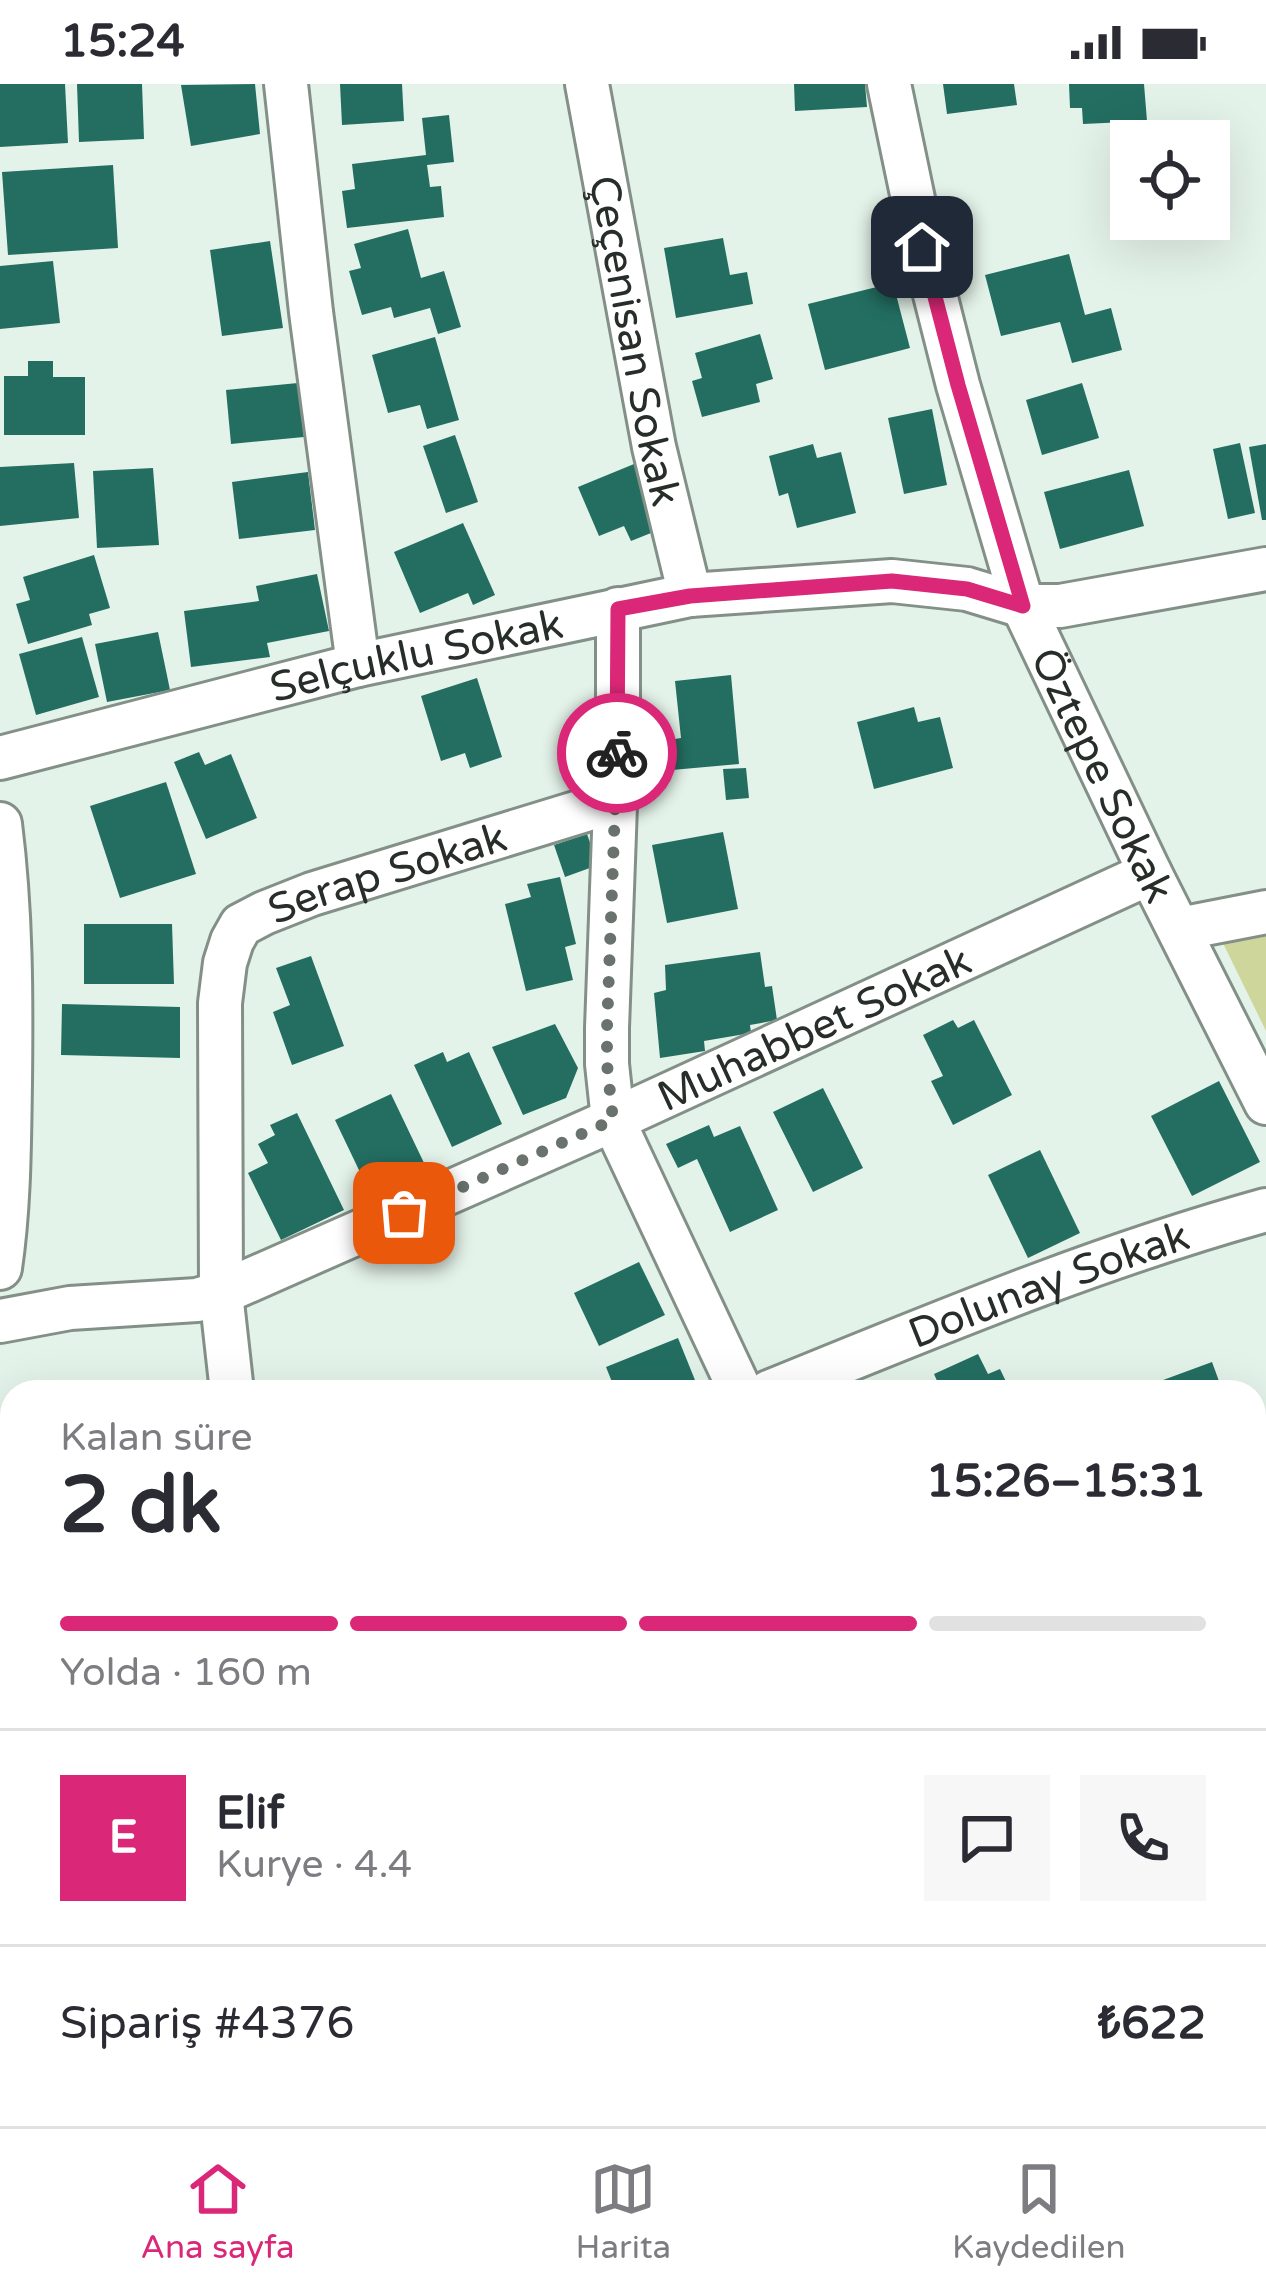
<!DOCTYPE html>
<html lang="tr">
<meta charset="utf-8">
<style>
:root{--surface:#fff;--page:#f7f7f7;--text:#2b2b33;--muted:#7c7c81;--line:#e1e1e2;--accent:#db2777}
body{margin:0;font-family:"Varela Round",sans-serif;background:var(--page);color:var(--text);height:100vh;display:flex;flex-direction:column;font-size:45px;white-space:nowrap}
*{box-sizing:border-box;margin:0}
p{font-size:39px;color:var(--muted)}
.icon{flex:none;width:66px;height:66px;fill:none;stroke:currentColor;stroke-width:2;stroke-linecap:round;stroke-linejoin:round}
.map{position:relative;flex:1;overflow:hidden}
.drawer{position:absolute;left:0px;top:1296px;width:1266px;height:747px;display:flex;flex-direction:column;background:var(--surface);border-radius:36px 36px 0 0;box-shadow:0 12px 48px #0002}
.drawer>*{flex:none}
.fabs{position:absolute;left:1110px;top:36px;display:grid;gap:24px}
.fabs a{display:grid;place-items:center;width:120px;height:120px;border-radius:0px;background:var(--surface);box-shadow:0 12px 48px #0002;font-size:60px}
.pin{position:absolute;display:grid;place-items:center;width:102px;height:102px;color:#fff;margin:-51px;border-radius:24px;box-shadow:0 6px 18px #0006}
.courier{position:absolute;display:grid;place-items:center;width:120px;height:120px;margin:-60px;border:9px solid #db2777;border-radius:50%;background:#fff;color:#222;box-shadow:0 3px 15px #0007}
.headline em{font-style:normal;font-weight:700}
.headline div{display:flex;flex-direction:column-reverse}
.headline{display:flex;align-items:center;justify-content:space-between;height:204px;padding:0 60px}
h1{font-size:78px;font-weight:700;line-height:90px}
.bar{display:grid;grid-template-columns:repeat(4,1fr);gap:18px 12px;align-content:center;height:144px;padding:0 60px}
.bar i{height:15px;border-radius:9px;background:var(--line)}
.bar .active{background:var(--accent)}
.bar p{grid-column:span 4}
.line{display:flex;align-items:center;gap:30px;padding:0 60px;border-top:3px solid var(--line)}
.line div{flex:1}
.round{display:grid;place-items:center;flex:none;width:126px;height:126px;border-radius:0px;background:var(--page)}
.status{display:flex;justify-content:space-between;align-items:center;height:84px;padding:0 60px;background:var(--surface);direction:ltr}
.status svg{height:33px;fill:currentColor}
.menu{display:flex;justify-content:space-around;align-items:center;height:168px;border-top:3px solid var(--line);background:var(--surface);font-size:33px;color:var(--muted)}
.menu a{display:grid;justify-items:center;gap:6px}
.menu .active{color:var(--accent)}
.map>svg:first-child{display:block}
.green{fill:#ced69b}
.building{fill:#236e61}
.lines{fill:none;stroke-linecap:round;stroke-linejoin:round}
.service-casing{stroke:#839087;stroke-width:27}
.minor-casing{stroke:#839087;stroke-width:48}
.service{stroke:#fff;stroke-width:21}
.minor{stroke:#fff;stroke-width:42}
.done{stroke:#69726c;stroke-width:12;stroke-dasharray:0 21.6}
.route{stroke:#db2777;stroke-width:15}
.labels{text-anchor:middle;stroke-width:12;stroke-linejoin:round;paint-order:stroke}
.street-label{font-size:42px;fill:#272d29;stroke:#fff}
</style>
<div class="status"><b>15:24</b><svg viewBox="0 0 49 12"><path d="M0 12V9h3v3zM5 12V6h3v6zM10 12V3h3v9zM15 12V0h3v12zM26 1h20v11H26zM47 4h2v5h-2z"/></svg></div>
<div class="map">
<svg width="1266" height="2042" viewBox="0 0 1266 2042">
<rect width="100%" height="100%" fill="#e4f3e9"/>
<polygon class="green" points="1266,843 1266,947 1219,851"/>
<g class="building">
<polygon points="0,0 65,0 68,59 0,63"/>
<polygon points="77,0 142,0 144,55 79,58"/>
<polygon points="255,0 260,50 191,62 181,1"/>
<polygon points="340,0 402,0 404,37 342,41"/>
<polygon points="794,0 865,0 867,23 795,27"/>
<polygon points="943,0 1014,0 1017,21 947,30"/>
<polygon points="1069,0 1144,0 1147,37 1083,40 1082,24 1070,24"/>
<polygon points="449,31 454,78 427,81 430,103 441,102 444,133 347,144 342,107 355,105 352,80 426,71 422,34"/>
<polygon points="113,81 118,164 8,171 2,88"/>
<polygon points="408,145 421,194 444,187 461,243 438,250 430,224 394,234 391,223 362,231 349,187 361,184 354,160"/>
<polygon points="723,154 730,191 747,188 753,220 676,234 664,164"/>
<polygon points="270,157 283,244 222,252 210,166"/>
<polygon points="1069,170 1085,231 1111,224 1122,266 1072,279 1060,238 1001,252 985,191"/>
<polygon points="53,177 60,239 0,245 0,182"/>
<polygon points="893,199 910,264 825,286 808,220"/>
<polygon points="760,250 773,295 756,300 760,318 702,333 692,297 702,294 695,269"/>
<polygon points="435,253 459,336 427,345 420,321 388,329 372,271"/>
<polygon points="28,277 53,277 53,293 85,293 85,351 4,351 4,292 28,292"/>
<polygon points="298,299 304,353 231,360 226,306"/>
<polygon points="1082,299 1099,354 1042,371 1026,316"/>
<polygon points="932,325 947,401 904,410 888,334"/>
<polygon points="455,351 478,418 446,429 423,362"/>
<polygon points="1240,359 1255,429 1228,435 1213,365"/>
<polygon points="813,360 817,374 841,368 856,429 797,444 788,409 779,412 769,372"/>
<polygon points="1266,360 1266,436 1262,436 1249,363"/>
<polygon points="74,379 79,434 0,442 0,383"/>
<polygon points="634,380 661,445 631,457 624,442 599,452 578,403"/>
<polygon points="153,384 159,461 97,464 93,387"/>
<polygon points="1129,386 1144,442 1060,465 1044,408"/>
<polygon points="308,388 315,446 239,455 232,398"/>
<polygon points="463,439 495,511 473,521 468,509 420,529 394,468"/>
<polygon points="94,471 110,524 89,530 92,541 28,560 16,520 30,516 23,493"/>
<polygon points="317,490 329,547 267,559 270,573 191,583 184,527 259,517 256,502"/>
<polygon points="158,548 170,606 107,618 95,560"/>
<polygon points="82,553 99,613 36,631 19,570"/>
<polygon points="731,591 739,680 672,686 669,656 681,654 675,597"/>
<polygon points="477,594 502,673 470,684 465,669 441,677 421,612"/>
<polygon points="914,623 918,638 940,633 953,684 874,705 857,638"/>
<polygon points="199,668 205,681 231,670 257,734 206,755 174,678"/>
<polygon points="746,684 749,714 726,716 723,685"/>
<polygon points="166,698 196,790 120,814 90,722"/>
<polygon points="723,748 738,825 667,839 652,761"/>
<polygon points="587,750 598,781 565,793 554,761"/>
<polygon points="560,793 576,860 565,863 573,896 526,907 505,820 531,813 527,800"/>
<polygon points="84,840 172,840 174,900 84,900"/>
<polygon points="760,868 765,903 772,902 777,936 750,941 751,949 704,957 705,967 660,974 654,909 666,906 665,881"/>
<polygon points="311,872 344,962 292,981 273,928 290,921 276,884"/>
<polygon points="62,920 180,923 180,974 61,971"/>
<polygon points="953,936 958,944 974,936 1012,1011 953,1041 931,997 943,992 923,951"/>
<polygon points="555,940 578,984 566,1014 523,1031 492,963"/>
<polygon points="443,968 447,978 469,968 502,1040 452,1063 414,981"/>
<polygon points="1219,997 1260,1078 1192,1112 1151,1032"/>
<polygon points="823,1004 863,1084 813,1108 773,1028"/>
<polygon points="391,1010 425,1081 369,1107 335,1036"/>
<polygon points="297,1029 344,1126 281,1156 248,1089 268,1079 258,1060 275,1051 270,1041"/>
<polygon points="709,1041 714,1053 740,1042 778,1126 730,1148 697,1075 678,1084 666,1060"/>
<polygon points="1040,1066 1080,1149 1028,1174 988,1091"/>
<polygon points="639,1178 665,1231 599,1262 574,1209"/>
<polygon points="678,1254 699,1306 693,1308 616,1308 606,1283"/>
<polygon points="978,1270 988,1290 1000,1285 1011,1308 942,1308 934,1290"/>
<polygon points="1212,1278 1223,1308 1159,1308 1155,1299"/>
<polygon points="157,2031 228,2031 233,2042 162,2042"/>
<polygon points="829,2031 877,2031 882,2042 834,2042"/>
</g>
<g class="lines">
<defs>
<polyline id="service" points="1254,1693 1266,1689"/>
<g id="minor">
<polyline points="286,0 311,228 358,581"/>
<path id="s1" d="M 587,0 L 654,363 L 690,511"/>
<path id="s2" d="M 889,0 L 923,163 L 958,301 L 1023,522 L 1150,789 L 1266,1019"/>
<polyline points="618,525 618,638 607,944 607,980 613,1036 741,1308"/>
<path id="s3" d="M 0,674 L 358,581 L 690,511 L 892,497 L 967,505 L 1023,522 L 1060,522 L 1266,485"/>
<path d="M 0,740 C 11,827 11,913 10,999 C 9,1061 9,1123 0,1184"/>
<polyline points="1179,845 1266,828"/>
<path id="s4" d="M 0,1237 L 70,1224 L 197,1216 L 221,1209 L 613,1036 L 1150,789"/>
<path id="s5" d="M 232,1308 L 221,1209 L 220,919 L 225,879 L 232,857 L 241,841 L 264,829 L 312,810 L 615,717"/>
<path id="s6" d="M 769,1308 C 932,1242 1096,1173 1266,1126"/>
<polyline points="1254,1569 1266,1566"/>
<polyline points="1254,1621 1266,1647"/>
<polyline points="0,2022 12,2017"/>
<polyline points="273,2031 278,2042"/>
<polyline points="425,2031 429,2042"/>
<polyline points="1052,2031 1062,2042"/>
<polyline points="973,2042 985,2031"/>
</g>
</defs>
<use href="#service" class="service-casing"/>
<use href="#minor" class="minor-casing"/>
<use href="#service" class="service"/>
<use href="#minor" class="minor"/>
</g>
<g class="lines">
<polyline class="done" points="404,1129 613,1036 607,980 607,944 617,669"/>
<polyline class="route" points="617,669 618,525 690,512 892,497 967,505 1023,522 958,301 922,163"/>
</g>
<g class="labels">
<g class="street-label">
<text dy="15" stroke="none"><textPath href="#s1" startOffset="261">Çeçenisan Sokak</textPath></text>
<text dy="15" stroke="none"><textPath href="#s3" startOffset="429">Selçuklu Sokak</textPath></text>
<text dy="15" stroke="none"><textPath href="#s2" startOffset="726">Öztepe Sokak</textPath></text>
<text dy="15" stroke="none"><textPath href="#s5" startOffset="627">Serap Sokak</textPath></text>
<text dy="15" stroke="none"><textPath href="#s4" startOffset="873">Muhabbet Sokak</textPath></text>
<text dy="15" stroke="none"><textPath href="#s6" startOffset="300">Dolunay Sokak</textPath></text>
</g>
</g>
</svg>
<div class="fabs">
<a><svg class="icon" aria-label="locate" viewBox="0 0 24 24"><circle cx="12" cy="12" r="6"/><path d="M12 2v4M12 18v4M2 12h4M18 12h4"/></svg></a>
</div>
<div class="pin" style="left:404px;top:1129px;background:#ea580c"><svg class="icon" aria-label="bag" viewBox="0 0 24 24"><path d="M5 8h14l-1 12H6zM9 8a3 3 0 0 1 6 0"/></svg></div>
<div class="pin" style="left:922px;top:163px;background:#1f2937"><svg class="icon" aria-label="home" viewBox="0 0 24 24"><path d="M3 11l9-7 9 7M6 9v11h12V9"/></svg></div>
<div class="courier" style="left:617px;top:669px"><svg class="icon" aria-label="bike" viewBox="0 0 24 24"><circle cx="6" cy="16" r="4"/><circle cx="18" cy="16" r="4"/><path d="M6 16l4-8h5l3 8M10 8l3 8H6M13 5h3"/></svg></div>
<section class="drawer">
<div class="headline"><div><h1>2 dk</h1><p>Kalan süre</p></div><em>15:26–15:31</em></div>
<div class="bar"><i class="active"></i><i class="active"></i><i class="active"></i><i></i><p>Yolda · 160 m</p></div>
<div class="line" style="height:216px"><b class="round" style="background:var(--accent);color:#fff">E</b><div><b>Elif</b><p>Kurye · 4.4</p></div><a class="round"><svg class="icon" aria-label="chat" viewBox="0 0 24 24"><path d="M4 5h16v11H9l-5 4z"/></svg></a><a class="round"><svg class="icon" aria-label="phone" viewBox="0 0 24 24"><path d="M5 4h4l2 5-3 2q2 4 5 5l2-3 5 2v4C11 20 4 13 5 4z"/></svg></a></div>
<div class="line" style="height:156px"><div>Sipariş #4376</div><b>₺622</b></div>
</section>
</div>
<nav class="menu">
<a class="active"><svg class="icon" aria-label="home" viewBox="0 0 24 24"><path d="M3 11l9-7 9 7M6 9v11h12V9"/></svg>Ana sayfa</a>
<a><svg class="icon" aria-label="map" viewBox="0 0 24 24"><path d="M3 6l6-2 6 2 6-2v14l-6 2-6-2-6 2zM9 4v14M15 6v14"/></svg>Harita</a>
<a><svg class="icon" aria-label="saved" viewBox="0 0 24 24"><path d="M7 4h10v16l-5-4-5 4z"/></svg>Kaydedilen</a>
</nav>
